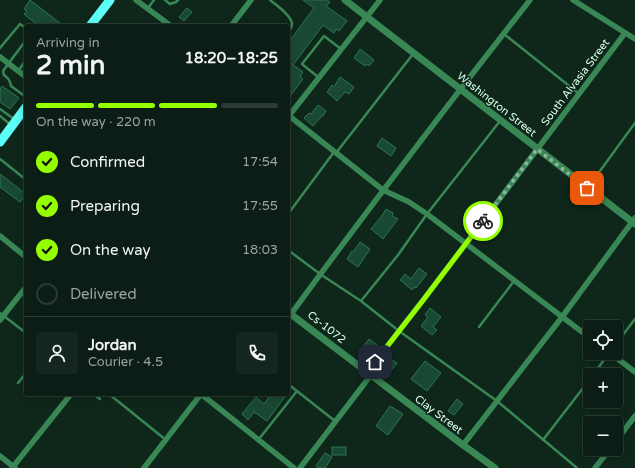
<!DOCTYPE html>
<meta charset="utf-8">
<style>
:root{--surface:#0b1d14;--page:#14261d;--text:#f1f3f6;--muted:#9aa2a0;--line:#2b3b34;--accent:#94ff01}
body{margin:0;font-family:"Varela Round",sans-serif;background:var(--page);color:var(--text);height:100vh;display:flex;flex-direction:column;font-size:15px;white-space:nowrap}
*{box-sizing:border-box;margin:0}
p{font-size:13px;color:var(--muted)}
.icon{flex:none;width:22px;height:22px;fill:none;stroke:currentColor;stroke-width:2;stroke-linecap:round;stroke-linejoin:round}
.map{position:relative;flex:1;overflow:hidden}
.drawer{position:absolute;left:24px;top:24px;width:266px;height:372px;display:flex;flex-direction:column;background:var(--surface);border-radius:4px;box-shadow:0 2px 10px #0003,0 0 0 1px var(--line)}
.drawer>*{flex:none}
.fabs{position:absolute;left:583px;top:320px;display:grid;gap:8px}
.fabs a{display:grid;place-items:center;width:40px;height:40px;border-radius:4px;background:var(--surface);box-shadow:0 2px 10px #0003,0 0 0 1px var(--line);font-size:20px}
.pin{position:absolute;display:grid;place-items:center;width:34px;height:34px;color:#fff;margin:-17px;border-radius:8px;box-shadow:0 2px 6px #0006}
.courier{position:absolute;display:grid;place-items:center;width:40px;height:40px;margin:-20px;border:3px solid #94ff01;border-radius:50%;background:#fff;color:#222;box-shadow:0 1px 5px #0007}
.headline em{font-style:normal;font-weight:700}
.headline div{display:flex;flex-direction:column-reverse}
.headline{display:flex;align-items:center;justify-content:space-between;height:68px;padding:0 12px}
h1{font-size:26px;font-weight:700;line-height:30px}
.bar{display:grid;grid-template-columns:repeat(4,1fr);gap:6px 4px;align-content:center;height:48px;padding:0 12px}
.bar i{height:5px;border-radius:3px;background:var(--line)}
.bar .active{background:var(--accent)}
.bar p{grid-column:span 4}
.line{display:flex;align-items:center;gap:10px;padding:0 12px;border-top:1px solid var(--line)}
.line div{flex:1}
.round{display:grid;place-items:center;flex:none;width:42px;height:42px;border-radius:4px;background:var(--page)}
ol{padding:0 12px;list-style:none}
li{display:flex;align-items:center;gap:12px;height:44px}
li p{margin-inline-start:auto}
li .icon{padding:4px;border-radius:50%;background:var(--accent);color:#111;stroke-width:4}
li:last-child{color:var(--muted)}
li i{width:22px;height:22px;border:2px solid var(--line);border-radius:50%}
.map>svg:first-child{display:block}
.building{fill:#1a4933;stroke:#2c7552}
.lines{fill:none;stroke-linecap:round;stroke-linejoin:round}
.service{stroke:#398755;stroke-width:2.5}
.minor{stroke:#398755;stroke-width:5.5}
.tertiary{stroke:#398755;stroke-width:7}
.primary{stroke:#5cfff7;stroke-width:9}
.done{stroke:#90b3a0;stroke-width:4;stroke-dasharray:0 7.2}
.route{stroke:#94ff01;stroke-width:5}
.labels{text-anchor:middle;stroke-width:3;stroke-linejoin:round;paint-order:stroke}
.street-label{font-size:11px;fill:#d5ffe8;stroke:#0f271b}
</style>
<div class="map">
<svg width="635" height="468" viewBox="0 0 635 468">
<rect width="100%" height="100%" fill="#0f271b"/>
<g class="building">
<polygon points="30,0 64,26 39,26 24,14 27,11 24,9"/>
<polygon points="303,0 327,0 330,2 326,6 347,21 339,31 336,29 334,33 323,25 293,65 303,72 300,76 303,79 288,99 288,43 314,8"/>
<polygon points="187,8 192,12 184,21 179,17"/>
<polygon points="360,49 374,60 369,66 367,64 365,66 354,58"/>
<polygon points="340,77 354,87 349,94 345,92 337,101 327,92 332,85 334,87"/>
<polygon points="2,86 19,98 10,109 0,102 0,89"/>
<polygon points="318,105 326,111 323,116 322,116 313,126 304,118 309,113 311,114"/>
<polygon points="382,138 396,148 391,156 377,146"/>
<polygon points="0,174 26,194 20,202 0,187"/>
<polygon points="386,209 393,213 392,216 398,219 383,239 371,229 381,217"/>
<polygon points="360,242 370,249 358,267 347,259 352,251 353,252"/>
<polygon points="419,268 427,274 416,288 414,287 412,290 400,280 405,274 411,279"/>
<polygon points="430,308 441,317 433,327 437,330 432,335 421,326 428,317 425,315"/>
<polygon points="369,339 377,345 367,357 360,351"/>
<polygon points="389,358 397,363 389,373 387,371 385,374 381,372 388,362 387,362"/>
<polygon points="425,361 441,373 427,391 411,379"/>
<polygon points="271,394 287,394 267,421 254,412 248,420 242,414 256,397 264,404"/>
<polygon points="457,399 463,404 454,415 448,411"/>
<polygon points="390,406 403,414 388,435 376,426"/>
<rect x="332" y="447" width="14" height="8"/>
<polygon points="325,453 332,457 325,468 319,468 316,466"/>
</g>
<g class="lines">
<g class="service">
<polyline points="165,0 170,4 176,2 178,0"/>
<path d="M 270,0 C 276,5 292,16 292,24 C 292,27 290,30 288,32"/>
<polyline points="148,8 154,0"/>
<polyline points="504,34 578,93"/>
<path d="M 26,40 L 3,71 L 4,75 C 8,78 10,80 11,86 L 26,97"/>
<polyline points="0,48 20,24 26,28"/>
<polyline points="19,70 25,61"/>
<polyline points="318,77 302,64 324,36 341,49"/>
<polyline points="0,109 14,119"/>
<polyline points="0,116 11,125"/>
<polyline points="336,153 413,54"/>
<polyline points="0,159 25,179"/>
<polyline points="589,186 635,123"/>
<polyline points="288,214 334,152"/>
<polyline points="288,250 320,274 361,301 399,331 497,401 577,468"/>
<polyline points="361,301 398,255 427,214 500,121"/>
<polyline points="0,313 26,333"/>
<polyline points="479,327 514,281"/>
<polyline points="616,344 635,319"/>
<polyline points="593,375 609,353"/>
<polyline points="18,383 26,373"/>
<polyline points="288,384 335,421"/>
<polyline points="93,394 100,399"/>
<polyline points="109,394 166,440"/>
<polyline points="259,439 297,391"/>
<polyline points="543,440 590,379"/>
</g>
<g class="minor">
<polyline points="136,0 171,26"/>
<polyline points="573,0 635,39"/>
<polyline points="231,26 251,0"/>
<polyline points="0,57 26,77"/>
<polyline points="288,115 383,190 409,202 427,214 590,338"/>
<polyline points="288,117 380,0"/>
<polyline points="0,236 26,257"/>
<path d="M 291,314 C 369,208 449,103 530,0"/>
<polyline points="0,320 26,287"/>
<polyline points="610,353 635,372"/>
<polyline points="367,372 424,299 625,33"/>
<polyline points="201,394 294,468"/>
<polyline points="616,441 635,416"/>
<polyline points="463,445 562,317 635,218"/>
<polyline points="0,456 15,468"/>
<polyline points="12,468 71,394"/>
<polyline points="144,468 201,394"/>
<polyline points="300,468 371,375"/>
<polyline points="595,468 610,449"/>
</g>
<g class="tertiary">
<polyline points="345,0 635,224"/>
<polyline points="288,312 463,445 495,468"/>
</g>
<g class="primary">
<polyline points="90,26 110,0"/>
<polyline points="0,142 26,107"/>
</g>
</g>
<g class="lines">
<polyline class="done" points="483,221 537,149 587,188"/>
<polyline class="route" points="375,362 424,299 483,221"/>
</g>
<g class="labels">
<g class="street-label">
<text transform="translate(575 82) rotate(-53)" y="4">South Alvasia Street</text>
<text transform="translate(497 104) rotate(38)" y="4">Washington Street</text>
<text transform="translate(327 327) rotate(38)" y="4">Cs-1072</text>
<text transform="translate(439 414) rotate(37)" y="4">Clay Street</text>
</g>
</g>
</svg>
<div class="fabs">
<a><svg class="icon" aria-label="locate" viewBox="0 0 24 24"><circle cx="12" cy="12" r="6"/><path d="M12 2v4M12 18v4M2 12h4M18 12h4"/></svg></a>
<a>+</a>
<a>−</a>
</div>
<div class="pin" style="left:587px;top:188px;background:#ea580c"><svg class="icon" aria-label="bag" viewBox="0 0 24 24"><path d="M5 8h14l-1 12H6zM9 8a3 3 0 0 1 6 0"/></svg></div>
<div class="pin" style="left:375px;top:362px;background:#1f2937"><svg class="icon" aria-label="home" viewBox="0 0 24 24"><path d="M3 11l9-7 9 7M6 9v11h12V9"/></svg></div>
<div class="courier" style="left:483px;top:221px"><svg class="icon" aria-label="bike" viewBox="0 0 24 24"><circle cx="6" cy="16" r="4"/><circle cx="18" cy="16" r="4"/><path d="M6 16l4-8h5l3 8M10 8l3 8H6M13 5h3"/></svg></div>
<section class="drawer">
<div class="headline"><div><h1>2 min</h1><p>Arriving in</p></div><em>18:20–18:25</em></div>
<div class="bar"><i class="active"></i><i class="active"></i><i class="active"></i><i></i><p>On the way · 220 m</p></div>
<ol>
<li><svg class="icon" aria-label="check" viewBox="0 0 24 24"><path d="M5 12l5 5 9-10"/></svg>Confirmed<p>17:54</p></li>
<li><svg class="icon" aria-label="check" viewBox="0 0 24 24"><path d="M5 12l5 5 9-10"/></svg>Preparing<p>17:55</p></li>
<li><svg class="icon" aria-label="check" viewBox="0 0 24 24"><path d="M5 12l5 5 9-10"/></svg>On the way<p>18:03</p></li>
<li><i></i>Delivered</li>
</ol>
<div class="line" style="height:72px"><a class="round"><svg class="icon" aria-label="person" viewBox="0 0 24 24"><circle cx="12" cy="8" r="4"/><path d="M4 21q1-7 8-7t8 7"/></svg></a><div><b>Jordan</b><p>Courier · 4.5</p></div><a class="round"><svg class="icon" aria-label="phone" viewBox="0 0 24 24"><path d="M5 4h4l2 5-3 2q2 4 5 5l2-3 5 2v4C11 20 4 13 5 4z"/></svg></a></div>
</section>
</div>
